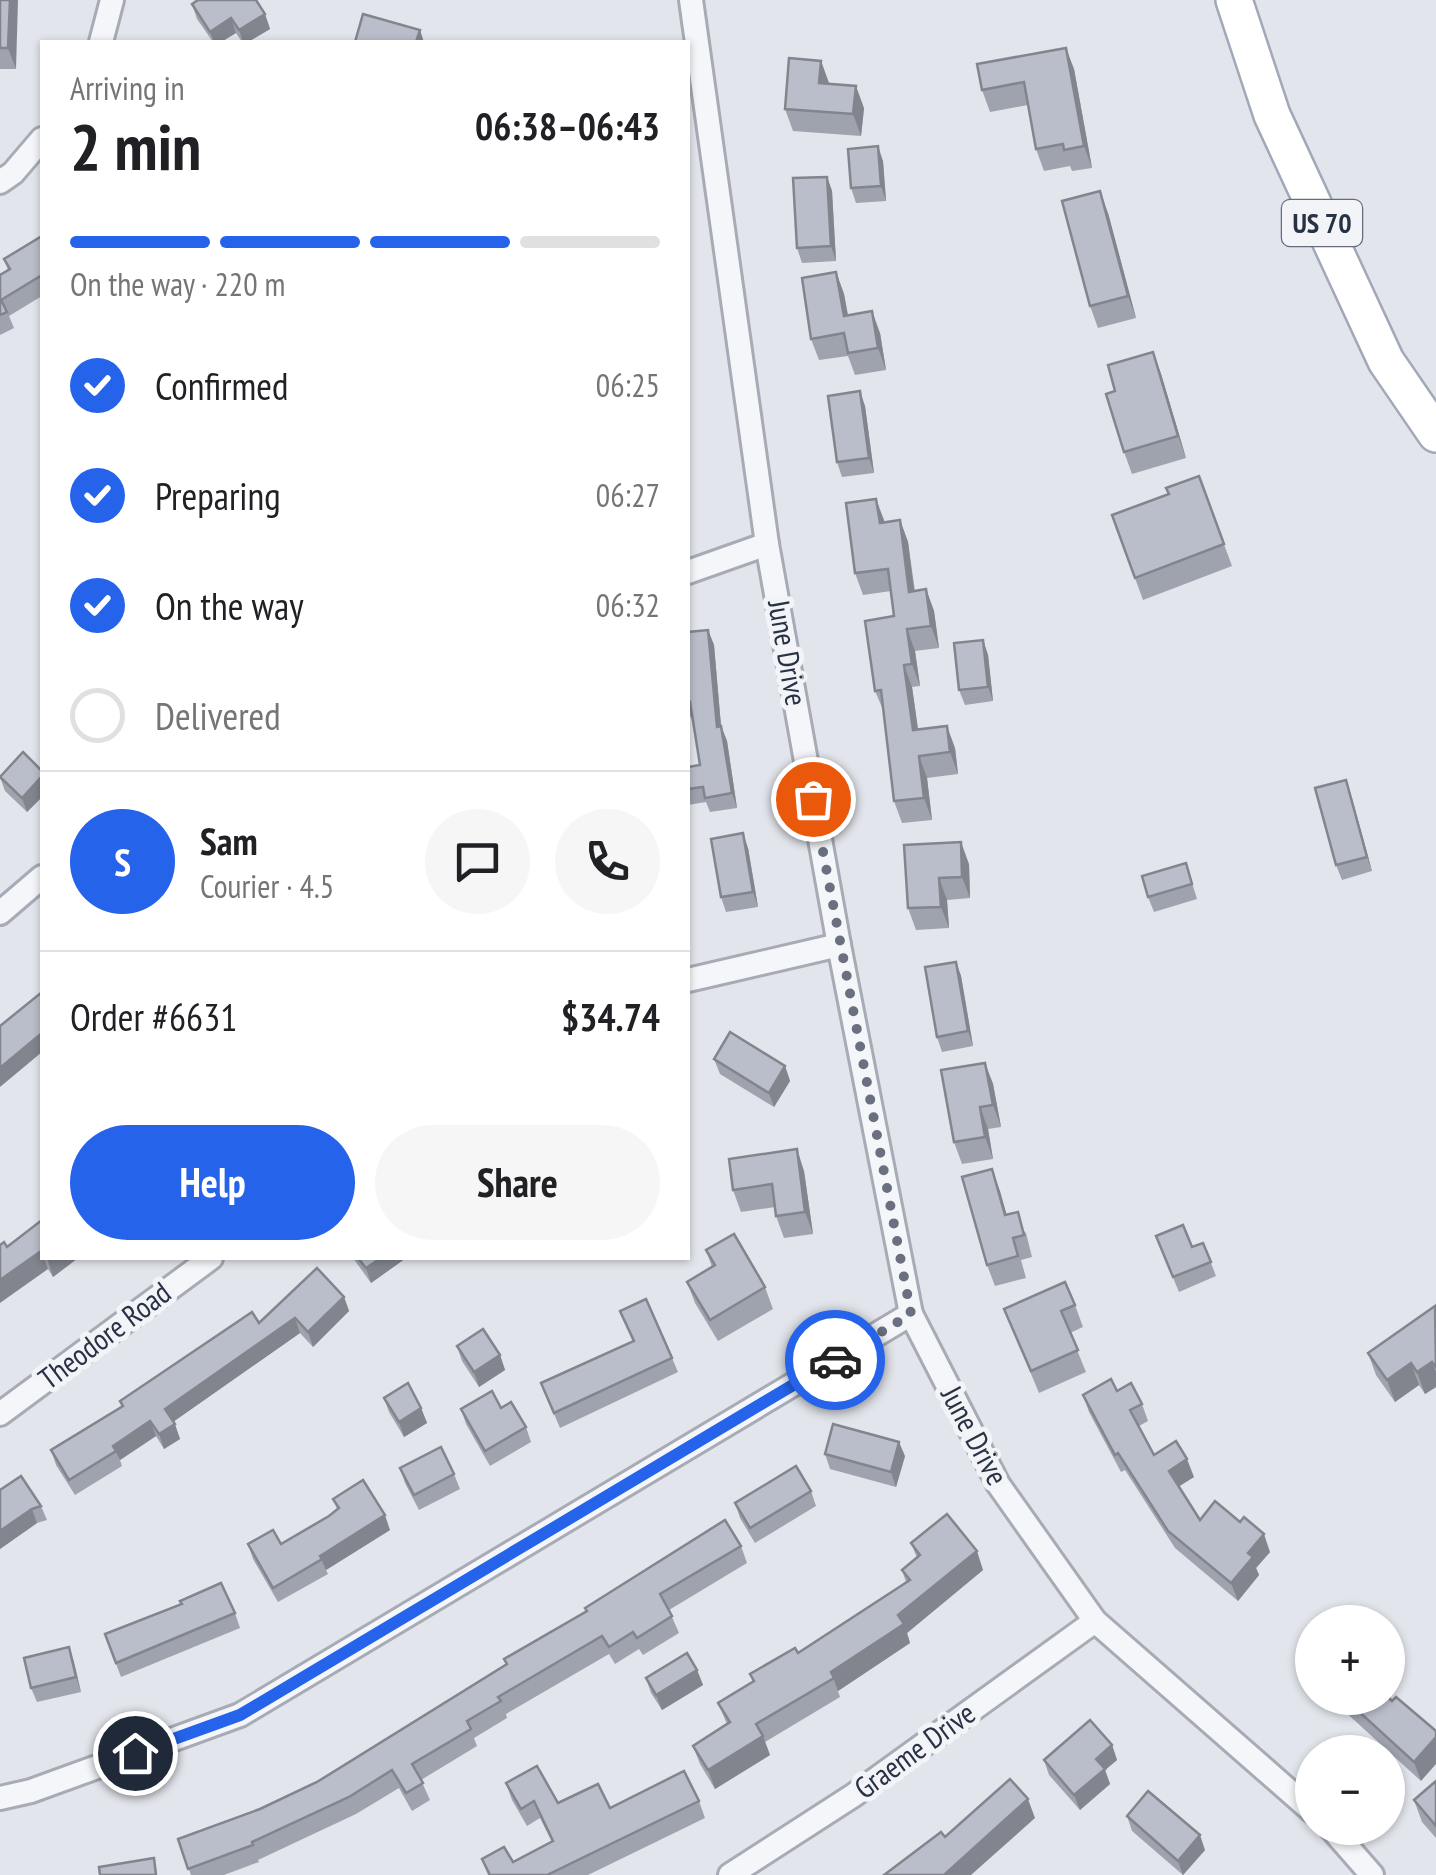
<!DOCTYPE html>
<meta charset="utf-8">
<style>
:root{--surface:#fff;--page:#f6f6f6;--text:#202124;--muted:#757577;--line:#e0e0e0;--accent:#2563eb}
body{margin:0;font-family:"PT Sans Narrow",sans-serif;background:var(--page);color:var(--text);height:100vh;display:flex;flex-direction:column;font-size:38px;white-space:nowrap}
*{box-sizing:border-box;margin:0}
p{font-size:32px;color:var(--muted)}
.icon{flex:none;width:55px;height:55px;fill:none;stroke:currentColor;stroke-width:2;stroke-linecap:round;stroke-linejoin:round}
.map{position:relative;flex:1;overflow:hidden}
.side{position:absolute;left:40px;top:40px;width:650px;height:1220px;display:flex;flex-direction:column;background:var(--surface);border-radius:0px;box-shadow:0 2px 8px #0004}
.side>*{flex:none}
.buttons{position:absolute;left:1295px;top:1605px;display:grid;gap:20px}
.buttons a{display:grid;place-items:center;width:110px;height:110px;border-radius:50%;background:var(--surface);box-shadow:0 2px 8px #0004;font-size:50px}
.pin{position:absolute;display:grid;place-items:center;width:85px;height:85px;color:#fff;margin:-42px;border:5px solid #fff;border-radius:50%;box-shadow:0 2px 10px #0007}
.courier{position:absolute;display:grid;place-items:center;width:100px;height:100px;margin:-50px;border:8px solid #2563eb;border-radius:50%;background:#fff;color:#222;box-shadow:0 2px 12px #0007}
.overview em{font-style:normal;font-weight:800}
.overview div{display:flex;flex-direction:column-reverse}
.overview{display:flex;align-items:center;justify-content:space-between;height:170px;padding:0 30px}
h1{font-size:65px;font-weight:800;line-height:75px}
.bar{display:grid;grid-template-columns:repeat(4,1fr);gap:15px 10px;align-content:center;height:120px;padding:0 30px}
.bar i{height:12px;border-radius:8px;background:var(--line)}
.bar .selected{background:var(--accent)}
.bar p{grid-column:span 4}
.line{display:flex;align-items:center;gap:25px;padding:0 30px;border-top:2px solid var(--line)}
.line div{flex:1}
.round{display:grid;place-items:center;flex:none;width:105px;height:105px;border-radius:52px;background:var(--page)}
ol{padding:0 30px;list-style:none}
li{display:flex;align-items:center;gap:30px;height:110px}
li p{margin-inline-start:auto}
li .icon{padding:10px;border-radius:50%;background:var(--accent);color:#fff;stroke-width:4}
li:last-child{color:var(--muted)}
li i{width:55px;height:55px;border:5px solid var(--line);border-radius:50%}
.primary-button{display:flex;gap:20px;margin-top:auto;padding:20px 30px}
.primary-button a{flex:1;height:115px;border-radius:60px;background:var(--accent);color:#fff;font-size:40px;font-weight:800;line-height:115px;text-align:center}
.primary-button a+a{background:var(--page);color:var(--text)}
.map>svg:first-child{display:block}
.lines{fill:none;stroke-linecap:round;stroke-linejoin:round}
.street-casing{stroke:#a7abb6;stroke-width:28}
.primary-casing{stroke:#a1a8b8;stroke-width:40}
.street{stroke:#f5f6f9;stroke-width:22}
.primary{stroke:#fff;stroke-width:35}
.wall{fill:#9fa3ae}
.shaded-wall{fill:#82858d}
.building{fill:#b9beca;stroke:#82858d;stroke-width:2.5}
.done{stroke:#6a707f;stroke-width:10;stroke-dasharray:0 18}
.route{stroke:#2563eb;stroke-width:12}
.labels{text-anchor:middle;stroke-width:10;stroke-linejoin:round;paint-order:stroke}
.shield{fill:#f2f4f8;stroke:#656c7b;stroke-width:2.5}
.shield-label{font-size:28px;font-weight:bold;fill:#293145}
.street-label{font-size:30px;fill:#293145;stroke:#f2f4f8}
</style>
<div class="map">
<svg width="1436" height="1875" viewBox="0 0 1436 1875">
<rect width="100%" height="100%" fill="#e2e5eb"/>
<g class="lines">
<defs>
<g id="street">
<polyline points="691,0 767,544 839,945 911,1314 998,1484 1095,1621 1312,1811"/>
<polyline points="101,42 112,0"/>
<polyline points="0,182 13,173 42,139"/>
<polyline points="688,572 767,544"/>
<polyline points="0,913 42,877"/>
<polyline points="688,980 839,945"/>
<polyline points="0,1414 211,1258"/>
<polyline points="0,1798 31,1791 240,1715 911,1314"/>
<polyline points="1331,1828 1372,1875"/>
<polyline points="730,1875 854,1795 1095,1621"/>
</g>
<polyline id="primary" points="1234,0 1272,115 1386,361 1436,434"/>
</defs>
<use href="#street" class="street-casing"/>
<use href="#primary" class="primary-casing"/>
<use href="#street" class="street"/>
<use href="#primary" class="primary"/>
</g>
<g class="wall">
<polygon points="0,0 16,69 0,69"/>
<polygon points="192,4 265,14 270,29 248,42 242,42 236,33 221,42 213,42 197,19"/>
<polygon points="821,61 829,84 864,108 861,136 793,131 785,109"/>
<polygon points="1074,69 1092,168 1072,171 1070,166 1044,171 1036,149 1028,105 990,112 982,90"/>
<polygon points="883,161 886,201 856,203 851,188"/>
<polygon points="827,177 832,191 836,261 802,263 797,248"/>
<polygon points="1108,213 1136,318 1098,328 1090,306"/>
<polygon points="42,236 42,296 9,316 14,328 0,335 0,275 8,270 4,259"/>
<polygon points="836,272 844,294 848,315 880,333 886,370 855,375 848,356 819,360 811,339"/>
<polygon points="1153,352 1161,374 1186,458 1132,474 1124,452 1115,391"/>
<polygon points="865,406 874,473 842,477 837,462"/>
<polygon points="1199,476 1232,566 1143,600 1112,515 1169,494"/>
<polygon points="900,520 908,542 915,591 926,589 934,611 939,648 915,651 920,686 912,687 918,729 955,748 958,774 927,778 932,820 902,823 894,801 884,712 875,691 894,616 891,591 863,595 855,573 885,522"/>
<polygon points="708,630 714,645 721,726 727,741 737,808 710,812 706,802 688,805 688,767 700,765 692,717 689,718 688,713 688,632"/>
<polygon points="983,640 988,655 993,701 965,705 959,690"/>
<polygon points="42,771 42,797 27,812 5,791 0,777"/>
<polygon points="1346,780 1372,871 1342,880 1336,865"/>
<polygon points="904,845 969,864 970,898 947,900 949,928 916,930 908,908"/>
<polygon points="748,848 758,907 726,912 721,897"/>
<polygon points="1186,863 1197,899 1154,912 1148,897"/>
<polygon points="956,962 961,976 973,1046 942,1052 937,1037"/>
<polygon points="714,1059 785,1066 790,1081 774,1107 720,1074"/>
<polygon points="985,1063 993,1084 1001,1127 988,1129 993,1159 962,1164 954,1142"/>
<polygon points="992,1169 1006,1215 1026,1233 1032,1257 1021,1260 1026,1278 995,1286 987,1265"/>
<polygon points="804,1171 813,1234 784,1238 776,1216 775,1207 741,1212 733,1190"/>
<polygon points="42,1220 42,1258 78,1258 53,1277 48,1269 7,1247"/>
<polygon points="1203,1243 1216,1276 1179,1292 1162,1251 1192,1247"/>
<polygon points="706,1250 765,1287 773,1309 718,1341 695,1303 687,1282 712,1267"/>
<polygon points="353,1258 406,1258 371,1283"/>
<polygon points="344,1297 349,1311 313,1347 300,1333 173,1422 180,1439 164,1449 156,1436 120,1460 122,1466 75,1495 56,1465 51,1450 122,1406 120,1401 259,1323"/>
<polygon points="1075,1305 1083,1327 1070,1333 1086,1372 1039,1393 1004,1309"/>
<polygon points="1436,1307 1436,1387 1425,1394 1419,1385 1395,1402 1376,1375 1368,1353"/>
<polygon points="620,1311 672,1358 678,1372 560,1428 541,1383 633,1342"/>
<polygon points="457,1346 500,1355 505,1370 479,1387 462,1361"/>
<polygon points="1117,1391 1142,1404 1148,1421 1139,1426 1154,1455 1194,1477 1178,1486 1200,1520 1270,1552 1256,1568 1259,1575 1238,1601 1175,1548 1125,1470 1121,1472 1089,1412 1083,1395"/>
<polygon points="384,1398 421,1408 427,1423 404,1437 389,1412"/>
<polygon points="501,1408 526,1427 531,1442 490,1466 466,1424 461,1409"/>
<polygon points="825,1454 905,1456 896,1487 830,1469"/>
<polygon points="400,1468 454,1474 460,1489 419,1510 405,1483"/>
<polygon points="0,1490 41,1506 47,1520 37,1523 0,1549"/>
<polygon points="811,1491 816,1506 755,1543 740,1518 735,1503"/>
<polygon points="333,1499 390,1530 326,1570 328,1574 278,1602 253,1559 248,1544 281,1544 329,1516 337,1509"/>
<polygon points="911,1543 983,1570 907,1633 910,1643 838,1691 840,1697 765,1742 770,1755 715,1789 700,1764 693,1746 727,1724 718,1703 753,1682 750,1674 798,1653 906,1582 902,1570 917,1558"/>
<polygon points="741,1546 747,1563 669,1610 679,1633 643,1655 639,1649 615,1664 609,1654 506,1714 507,1718 474,1738 477,1746 421,1780 430,1800 412,1811 399,1788 356,1814 258,1860 259,1862 224,1875 191,1875 178,1839 260,1809 317,1782"/>
<polygon points="235,1613 240,1628 121,1677 105,1634"/>
<polygon points="69,1647 81,1692 37,1702 31,1688"/>
<polygon points="697,1670 703,1685 662,1710 651,1693 646,1678"/>
<polygon points="1388,1697 1392,1701 1396,1697 1421,1781 1330,1698"/>
<polygon points="1112,1745 1117,1760 1105,1770 1110,1784 1080,1810 1049,1775 1044,1760"/>
<polygon points="1436,1781 1436,1838 1422,1822 1414,1800"/>
<polygon points="506,1783 558,1803 610,1808 699,1801 705,1818 588,1875 488,1875 482,1859 513,1862 552,1842 540,1818 527,1826 512,1800"/>
<polygon points="1127,1816 1205,1850 1183,1875 1132,1831"/>
</g>
<g class="shaded-wall">
<polygon points="10,0 18,0 16,69 8,48"/>
<polygon points="265,14 270,29 248,42 243,42 239,30"/>
<polygon points="231,18 236,33 221,42 214,42 210,32"/>
<polygon points="420,30 424,42 416,42"/>
<polygon points="1066,48 1074,69 1092,168 1084,146"/>
<polygon points="821,61 829,83 827,105 819,83"/>
<polygon points="856,86 864,108 861,136 853,114"/>
<polygon points="878,146 883,161 886,201 881,186"/>
<polygon points="827,177 832,191 836,261 831,246"/>
<polygon points="1100,191 1108,213 1136,318 1128,296"/>
<polygon points="836,272 844,294 852,338 844,316"/>
<polygon points="872,311 880,333 886,370 878,348"/>
<polygon points="1153,352 1161,374 1186,458 1178,436"/>
<polygon points="860,391 865,406 874,473 869,458"/>
<polygon points="876,499 884,520 888,545 880,523"/>
<polygon points="900,520 908,542 917,614 909,592"/>
<polygon points="926,589 934,611 939,648 931,626"/>
<polygon points="907,629 915,651 920,686 912,664"/>
<polygon points="708,630 714,645 721,726 727,741 737,808 732,793 717,727"/>
<polygon points="983,640 988,655 993,701 988,687"/>
<polygon points="904,665 912,687 921,751 913,730"/>
<polygon points="947,726 955,748 958,774 950,752"/>
<polygon points="919,756 927,778 932,820 924,798"/>
<polygon points="42,776 42,797 27,812 22,798"/>
<polygon points="1346,780 1351,795 1372,871 1367,857"/>
<polygon points="743,833 748,848 758,907 753,892"/>
<polygon points="961,842 969,864 970,898 962,877"/>
<polygon points="939,878 947,900 949,928 941,907"/>
<polygon points="956,962 961,976 973,1046 968,1031"/>
<polygon points="42,1033 42,1052 0,1087 0,1068"/>
<polygon points="985,1063 993,1084 1001,1127 993,1105"/>
<polygon points="785,1066 790,1081 774,1107 769,1093"/>
<polygon points="980,1107 988,1129 993,1159 985,1137"/>
<polygon points="797,1149 804,1171 813,1234 805,1212"/>
<polygon points="992,1169 1000,1191 1013,1237 1005,1215"/>
<polygon points="41,1251 48,1269 0,1303 0,1280"/>
<polygon points="47,1258 78,1258 53,1277"/>
<polygon points="381,1258 406,1258 371,1283 366,1268"/>
<polygon points="344,1297 349,1311 313,1347 308,1332"/>
<polygon points="295,1318 300,1333 170,1424 165,1409"/>
<polygon points="500,1355 505,1370 479,1387 474,1372"/>
<polygon points="1432,1362 1436,1372 1436,1387 1425,1394 1417,1372"/>
<polygon points="1411,1363 1419,1385 1395,1402 1387,1380"/>
<polygon points="421,1408 427,1423 404,1437 399,1422"/>
<polygon points="150,1421 156,1436 120,1460 113,1446"/>
<polygon points="175,1424 180,1439 164,1449 159,1434"/>
<polygon points="899,1442 905,1456 896,1487 891,1472"/>
<polygon points="1187,1459 1194,1477 1175,1489 1169,1471"/>
<polygon points="32,1509 37,1523 0,1549 0,1531"/>
<polygon points="385,1515 390,1530 326,1570 320,1556"/>
<polygon points="1264,1534 1270,1552 1256,1568 1259,1575 1238,1601 1231,1583 1248,1553"/>
<polygon points="977,1551 983,1570 907,1633 910,1643 838,1691 831,1672"/>
<polygon points="69,1647 74,1662 81,1692 76,1677"/>
<polygon points="697,1670 703,1685 662,1710 656,1695"/>
<polygon points="763,1736 770,1755 715,1789 708,1770"/>
<polygon points="1436,1737 1436,1764 1421,1781 1414,1762"/>
<polygon points="1112,1745 1117,1760 1105,1770 1110,1784 1080,1810 1074,1795 1096,1759"/>
<polygon points="1028,1799 1035,1818 971,1875 945,1875 945,1874"/>
<polygon points="1200,1835 1205,1850 1183,1875 1178,1861"/>
</g>
<g class="building">
<polygon points="0,0 10,0 8,48 0,48"/>
<polygon points="198,0 256,0 265,14 239,30 231,18 210,32 192,4"/>
<polygon points="363,14 420,30 416,42 355,42"/>
<polygon points="1066,48 1084,146 1064,150 1063,144 1036,149 1024,82 982,90 977,64"/>
<polygon points="789,58 821,61 819,83 856,86 853,114 785,109"/>
<polygon points="878,146 881,186 851,188 848,149"/>
<polygon points="827,177 831,246 797,248 793,178"/>
<polygon points="1100,191 1128,296 1090,306 1062,201"/>
<polygon points="42,236 42,275 1,300 7,312 0,315 0,275 10,269 4,259"/>
<polygon points="836,272 844,316 872,311 878,348 848,353 844,333 811,339 802,278"/>
<polygon points="1153,352 1178,436 1124,452 1106,394 1115,391 1108,365"/>
<polygon points="860,391 869,458 837,462 828,396"/>
<polygon points="1199,476 1224,544 1135,578 1112,515 1169,494 1166,488"/>
<polygon points="876,499 880,523 900,520 909,592 926,589 931,626 907,629 912,664 904,665 913,730 947,726 950,752 919,756 924,798 894,801 881,690 875,691 865,621 894,616 888,569 855,573 846,503"/>
<polygon points="708,630 717,727 721,726 732,793 705,798 703,787 688,789 688,767 700,765 690,702 688,703 688,632"/>
<polygon points="983,640 988,687 959,690 954,643"/>
<polygon points="23,752 42,771 42,776 22,798 0,777"/>
<polygon points="1346,780 1367,857 1336,865 1315,788"/>
<polygon points="743,833 753,892 721,897 711,839"/>
<polygon points="961,842 962,877 939,878 941,907 908,908 904,845"/>
<polygon points="1186,863 1192,884 1148,897 1142,876"/>
<polygon points="956,962 968,1031 937,1037 925,967"/>
<polygon points="42,992 42,1033 0,1068 0,1026"/>
<polygon points="730,1032 785,1066 769,1093 714,1059"/>
<polygon points="985,1063 993,1105 980,1107 985,1137 954,1142 941,1070"/>
<polygon points="797,1149 805,1212 776,1216 772,1184 733,1190 729,1159"/>
<polygon points="992,1169 1005,1215 1018,1212 1024,1235 1013,1238 1018,1256 987,1265 962,1177"/>
<polygon points="42,1220 42,1253 41,1251 0,1280 0,1245 4,1242 7,1247"/>
<polygon points="1183,1225 1192,1247 1203,1243 1211,1262 1173,1277 1156,1236"/>
<polygon points="734,1234 765,1287 710,1320 687,1282 715,1265 706,1250"/>
<polygon points="358,1258 381,1258 366,1268"/>
<polygon points="317,1268 344,1297 308,1332 295,1318 165,1409 175,1424 159,1434 150,1421 113,1446 116,1451 69,1480 51,1450 123,1406 120,1401 252,1312 259,1323"/>
<polygon points="1065,1282 1075,1305 1061,1311 1078,1350 1031,1371 1004,1309"/>
<polygon points="646,1299 672,1358 554,1413 541,1383 634,1341 620,1311"/>
<polygon points="1435,1306 1436,1367 1432,1362 1417,1372 1411,1363 1387,1380 1368,1353"/>
<polygon points="483,1329 500,1355 474,1372 457,1346"/>
<polygon points="1111,1379 1117,1391 1131,1383 1142,1404 1130,1410 1154,1455 1176,1441 1187,1459 1169,1471 1200,1520 1215,1501 1240,1522 1244,1517 1264,1534 1248,1553 1253,1557 1231,1583 1168,1531 1118,1453 1115,1455 1083,1395"/>
<polygon points="408,1383 421,1408 399,1422 384,1398"/>
<polygon points="492,1391 501,1408 511,1402 526,1427 485,1451 461,1409"/>
<polygon points="833,1424 899,1442 891,1472 825,1454"/>
<polygon points="441,1447 454,1474 414,1495 400,1468"/>
<polygon points="796,1466 811,1491 750,1528 735,1503"/>
<polygon points="21,1476 41,1506 32,1509 0,1531 0,1490"/>
<polygon points="363,1480 385,1515 320,1556 322,1559 273,1588 248,1544 273,1530 281,1544 329,1516 339,1508 333,1499"/>
<polygon points="947,1514 977,1551 898,1615 904,1624 831,1672 834,1678 756,1724 763,1736 708,1770 693,1746 730,1722 718,1703 754,1681 750,1674 795,1648 798,1653 910,1580 902,1570 920,1555 911,1543"/>
<polygon points="725,1520 741,1546 660,1594 672,1616 637,1638 633,1632 609,1647 602,1636 498,1697 501,1701 467,1721 471,1729 412,1764 423,1783 406,1793 392,1770 349,1797 252,1842 253,1845 188,1869 178,1839 260,1809 317,1782 507,1664 504,1659 587,1611 585,1608"/>
<polygon points="221,1583 235,1613 116,1663 105,1634 182,1604 180,1601"/>
<polygon points="69,1647 76,1677 31,1688 24,1658"/>
<polygon points="687,1653 697,1670 656,1695 646,1678"/>
<polygon points="1388,1697 1392,1701 1396,1697 1436,1731 1436,1737 1414,1762 1344,1698"/>
<polygon points="1090,1720 1112,1745 1096,1759 1105,1769 1074,1795 1044,1760"/>
<polygon points="537,1766 558,1803 598,1784 610,1808 684,1771 699,1801 547,1875 490,1875 482,1859 504,1847 513,1862 553,1841 534,1801 521,1809 506,1783"/>
<polygon points="1010,1779 1028,1799 945,1874 946,1875 884,1875 941,1832 945,1837"/>
<polygon points="1436,1781 1436,1826 1414,1800"/>
<polygon points="1148,1791 1200,1835 1178,1861 1127,1816"/>
<polygon points="154,1858 156,1875 100,1875 99,1867"/>
</g>
<g class="lines">
<polyline class="done" points="813,799 911,1314 835,1360"/>
<polyline class="route" points="135,1753 240,1715 835,1360"/>
</g>
<g class="labels">
<rect class="shield" x="1282" y="200" width="80" height="46" rx="8"/>
<g class="shield-label">
<text x="1322" y="233">US 70</text>
</g>
<g class="street-label">
<text transform="translate(787 653) rotate(80)" y="10">June Drive</text>
<text transform="translate(105 1336) rotate(-37)" y="10">Theodore Road</text>
<text transform="translate(974 1436) rotate(62)" y="10">June Drive</text>
<text transform="translate(915 1751) rotate(-36)" y="10">Graeme Drive</text>
</g>
</g>
</svg>
<div class="buttons">
<a>+</a>
<a>−</a>
</div>
<div class="pin" style="left:813px;top:799px;background:#ea580c"><svg class="icon" aria-label="bag" viewBox="0 0 24 24"><path d="M5 8h14l-1 12H6zM9 8a3 3 0 0 1 6 0"/></svg></div>
<div class="pin" style="left:135px;top:1753px;background:#1f2937"><svg class="icon" aria-label="home" viewBox="0 0 24 24"><path d="M3 11l9-7 9 7M6 9v11h12V9"/></svg></div>
<div class="courier" style="left:835px;top:1360px"><svg class="icon" aria-label="car" viewBox="0 0 24 24"><path d="M5 17H2v-5l4-1 3-4h7l3 4 3 1v5h-3M9 17h6M6 11h13"/><circle cx="7" cy="17" r="2"/><circle cx="17" cy="17" r="2"/></svg></div>
<section class="side">
<div class="overview"><div><h1>2 min</h1><p>Arriving in</p></div><em>06:38–06:43</em></div>
<div class="bar"><i class="selected"></i><i class="selected"></i><i class="selected"></i><i></i><p>On the way · 220 m</p></div>
<ol>
<li><svg class="icon" aria-label="check" viewBox="0 0 24 24"><path d="M5 12l5 5 9-10"/></svg>Confirmed<p>06:25</p></li>
<li><svg class="icon" aria-label="check" viewBox="0 0 24 24"><path d="M5 12l5 5 9-10"/></svg>Preparing<p>06:27</p></li>
<li><svg class="icon" aria-label="check" viewBox="0 0 24 24"><path d="M5 12l5 5 9-10"/></svg>On the way<p>06:32</p></li>
<li><i></i>Delivered</li>
</ol>
<div class="line" style="height:180px"><b class="round" style="background:var(--accent);color:#fff">S</b><div><b>Sam</b><p>Courier · 4.5</p></div><a class="round"><svg class="icon" aria-label="chat" viewBox="0 0 24 24"><path d="M4 5h16v11H9l-5 4z"/></svg></a><a class="round"><svg class="icon" aria-label="phone" viewBox="0 0 24 24"><path d="M5 4h4l2 5-3 2q2 4 5 5l2-3 5 2v4C11 20 4 13 5 4z"/></svg></a></div>
<div class="line" style="height:130px"><div>Order #6631</div><b>$34.74</b></div>
<div class="primary-button"><a>Help</a><a>Share</a></div>
</section>
</div>
